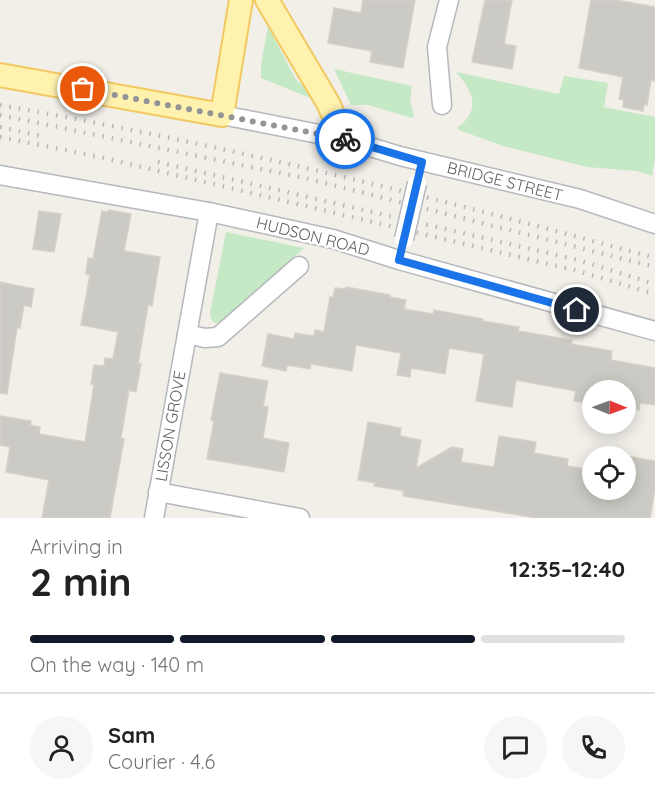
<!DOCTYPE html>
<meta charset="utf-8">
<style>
:root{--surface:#fff;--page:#f6f6f6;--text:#222;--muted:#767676;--line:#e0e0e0;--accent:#111827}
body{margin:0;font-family:Quicksand,sans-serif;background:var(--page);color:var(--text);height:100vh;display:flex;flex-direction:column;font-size:22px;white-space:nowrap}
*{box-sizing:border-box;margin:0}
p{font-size:20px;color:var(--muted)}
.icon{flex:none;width:33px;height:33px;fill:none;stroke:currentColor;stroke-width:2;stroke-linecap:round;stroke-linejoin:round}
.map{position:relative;height:518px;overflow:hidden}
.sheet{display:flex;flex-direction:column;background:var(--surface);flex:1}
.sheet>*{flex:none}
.needle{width:39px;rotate:91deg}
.fabs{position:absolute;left:582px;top:380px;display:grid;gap:12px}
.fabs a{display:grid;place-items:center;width:54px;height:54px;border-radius:50%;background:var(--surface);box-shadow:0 3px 15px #0003;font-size:30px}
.pin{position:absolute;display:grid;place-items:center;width:51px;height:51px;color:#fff;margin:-26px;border:3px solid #fff;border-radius:50%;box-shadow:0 2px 6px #0007}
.courier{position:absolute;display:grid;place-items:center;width:60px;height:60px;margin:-30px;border:4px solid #1a73e8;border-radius:50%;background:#fff;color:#222;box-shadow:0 2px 8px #0007}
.headline em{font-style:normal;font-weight:700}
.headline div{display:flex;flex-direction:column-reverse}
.headline{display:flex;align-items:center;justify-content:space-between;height:102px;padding:0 30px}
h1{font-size:39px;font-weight:700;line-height:45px}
.bar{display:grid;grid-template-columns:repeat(4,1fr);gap:9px 6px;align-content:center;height:72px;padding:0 30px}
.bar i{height:8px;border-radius:4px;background:var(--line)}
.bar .on{background:var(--accent)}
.bar p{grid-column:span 4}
.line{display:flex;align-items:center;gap:15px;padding:0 30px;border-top:2px solid var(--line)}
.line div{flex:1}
.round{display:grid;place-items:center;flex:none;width:63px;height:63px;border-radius:32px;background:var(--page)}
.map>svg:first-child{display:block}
.green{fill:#c5e8c5}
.building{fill:#cccac5;stroke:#d6d1c6;stroke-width:1.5}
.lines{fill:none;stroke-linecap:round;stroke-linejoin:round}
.minor-casing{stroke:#b5b8bc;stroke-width:21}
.major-casing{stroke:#f2c960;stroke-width:26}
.minor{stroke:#fff;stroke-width:18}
.major{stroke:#fff2af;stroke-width:22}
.rail{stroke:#b6b7b8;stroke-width:4.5;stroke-dasharray:1.5 8;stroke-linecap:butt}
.minor-bridge-casing{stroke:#b5b8bc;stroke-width:21;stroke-linecap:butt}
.minor-bridge{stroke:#fff;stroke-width:18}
.done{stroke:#929495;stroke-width:6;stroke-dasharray:0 10.8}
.route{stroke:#1a73e8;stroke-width:8}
.labels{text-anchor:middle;stroke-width:5;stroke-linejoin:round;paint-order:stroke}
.street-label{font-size:16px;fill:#5f6368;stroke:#fff}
</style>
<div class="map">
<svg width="655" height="518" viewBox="0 0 655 518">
<rect width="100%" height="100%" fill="#f1efe8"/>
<g class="green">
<polygon points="268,26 296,80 309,90 313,99 261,78 261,65"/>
<polygon points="334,69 412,86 410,101 414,116 412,118 368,105 351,105"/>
<path d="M 456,72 L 559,94 L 564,76 L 608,83 L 604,107 L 655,117 L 655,159 L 652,176 L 637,171 L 587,167 L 503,146 L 459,130 L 457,128 C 482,110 473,91 456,72 Z"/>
<polygon points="226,232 304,248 221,322 215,323 211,319 210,313"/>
</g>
<g class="building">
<polygon points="363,0 415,0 403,68 370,62 372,51 328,43 334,8 361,13"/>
<polygon points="485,0 512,0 504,44 516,46 512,69 472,62"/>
<polygon points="591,0 616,0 655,7 655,81 651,80 647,105 644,104 643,111 623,107 624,100 619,99 623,77 579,68"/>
<polygon points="109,210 131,214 124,251 160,257 152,306 148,305 138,364 141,364 136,392 129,390 121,438 124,439 110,518 42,518 49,480 6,472 10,447 0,445 0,416 31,421 30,425 40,427 39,434 85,442 94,384 91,384 94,365 104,366 105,358 113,359 118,332 81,325 90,275 86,274 88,258 93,259 102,211 108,212"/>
<polygon points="39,211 61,214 54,252 33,249"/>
<polygon points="0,282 34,289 31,307 24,305 20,328 17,328 7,394 0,393"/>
<polygon points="346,287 390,295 390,297 406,300 404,309 433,314 434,310 483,319 482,321 519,327 518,331 572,340 571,344 612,351 611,360 655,368 655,405 640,403 639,410 626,408 626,390 592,390 592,404 574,401 576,391 516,380 512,407 476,401 484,354 449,348 445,374 411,368 410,377 397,375 401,353 356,345 352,371 311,364 310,369 287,365 286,371 262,366 268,334 294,339 295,333 314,336 315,330 324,332 330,297 333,297 335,288 346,289"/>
<polygon points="220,373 268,381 263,406 268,407 263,438 289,443 284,472 207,459 214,421 211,420"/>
<polygon points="368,422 401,428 400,436 421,440 416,468 452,447 463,449 461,462 494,467 499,436 536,442 534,453 568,459 567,466 592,470 589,489 626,489 626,456 655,461 655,488 650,518 537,518 403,496 404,491 374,486 375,483 358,480"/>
</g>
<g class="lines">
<defs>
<g id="minor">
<polyline points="442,105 437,47 449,0"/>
<polyline points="222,115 344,139 400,156 580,199 655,224"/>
<polyline points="0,175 209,212 333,239 399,260 655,331"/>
<polyline points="187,334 205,338 218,337 299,266"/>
<polyline points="158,492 300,518"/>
<polyline points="154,518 209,212"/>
</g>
<g id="major">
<polyline points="267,0 328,103 344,139"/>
<polyline points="0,75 222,115 241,0"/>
</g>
</defs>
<use href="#minor" class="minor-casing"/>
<use href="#major" class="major-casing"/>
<use href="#minor" class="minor"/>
<use href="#major" class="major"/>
<g class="rail">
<path d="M 0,105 C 221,144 439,198 655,258"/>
<polyline points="0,115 309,179 655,267"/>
<polyline points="0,127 41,136"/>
<polyline points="0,137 100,157 574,270 655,294"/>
<polyline points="158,162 578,260 655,284"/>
</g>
<defs>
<polyline id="minor-bridge" points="404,239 417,183"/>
</defs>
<use href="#minor-bridge" class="minor-bridge-casing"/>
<use href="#minor-bridge" class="minor-bridge"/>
</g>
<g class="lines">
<polyline class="done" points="83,89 345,139"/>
<polyline class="route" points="345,139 422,162 399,260 577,310"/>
</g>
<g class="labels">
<g class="street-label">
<text transform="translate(505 181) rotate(14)" y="6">BRIDGE STREET</text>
<text transform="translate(313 236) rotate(14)" y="6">HUDSON ROAD</text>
<text transform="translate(170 426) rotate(-80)" y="6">LISSON GROVE</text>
</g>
</g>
</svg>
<div class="fabs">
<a><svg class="needle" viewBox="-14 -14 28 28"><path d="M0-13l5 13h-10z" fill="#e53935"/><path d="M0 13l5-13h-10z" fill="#767676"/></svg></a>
<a><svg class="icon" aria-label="locate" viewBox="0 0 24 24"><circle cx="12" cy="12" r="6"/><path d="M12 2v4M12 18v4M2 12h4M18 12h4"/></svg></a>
</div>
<div class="pin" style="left:83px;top:89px;background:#ea580c"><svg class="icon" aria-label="bag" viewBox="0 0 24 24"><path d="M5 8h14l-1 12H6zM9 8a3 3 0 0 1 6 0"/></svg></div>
<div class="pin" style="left:577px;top:310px;background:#1f2937"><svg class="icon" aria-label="home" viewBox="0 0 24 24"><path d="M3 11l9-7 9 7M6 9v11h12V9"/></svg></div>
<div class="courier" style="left:345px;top:139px"><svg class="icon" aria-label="bike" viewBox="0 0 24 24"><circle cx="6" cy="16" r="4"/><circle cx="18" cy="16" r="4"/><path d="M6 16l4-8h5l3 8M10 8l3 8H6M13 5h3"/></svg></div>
</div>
<section class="sheet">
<div class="headline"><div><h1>2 min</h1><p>Arriving in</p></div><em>12:35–12:40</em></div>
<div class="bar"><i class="on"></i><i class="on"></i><i class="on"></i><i></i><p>On the way · 140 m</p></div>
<div class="line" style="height:108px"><a class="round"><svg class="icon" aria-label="person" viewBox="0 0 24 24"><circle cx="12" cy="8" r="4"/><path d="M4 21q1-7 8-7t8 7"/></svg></a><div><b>Sam</b><p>Courier · 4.6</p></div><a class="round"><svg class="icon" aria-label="chat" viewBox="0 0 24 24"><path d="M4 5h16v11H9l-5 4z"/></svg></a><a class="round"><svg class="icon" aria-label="phone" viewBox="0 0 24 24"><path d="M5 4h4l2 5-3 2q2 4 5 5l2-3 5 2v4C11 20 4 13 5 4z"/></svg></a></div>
</section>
